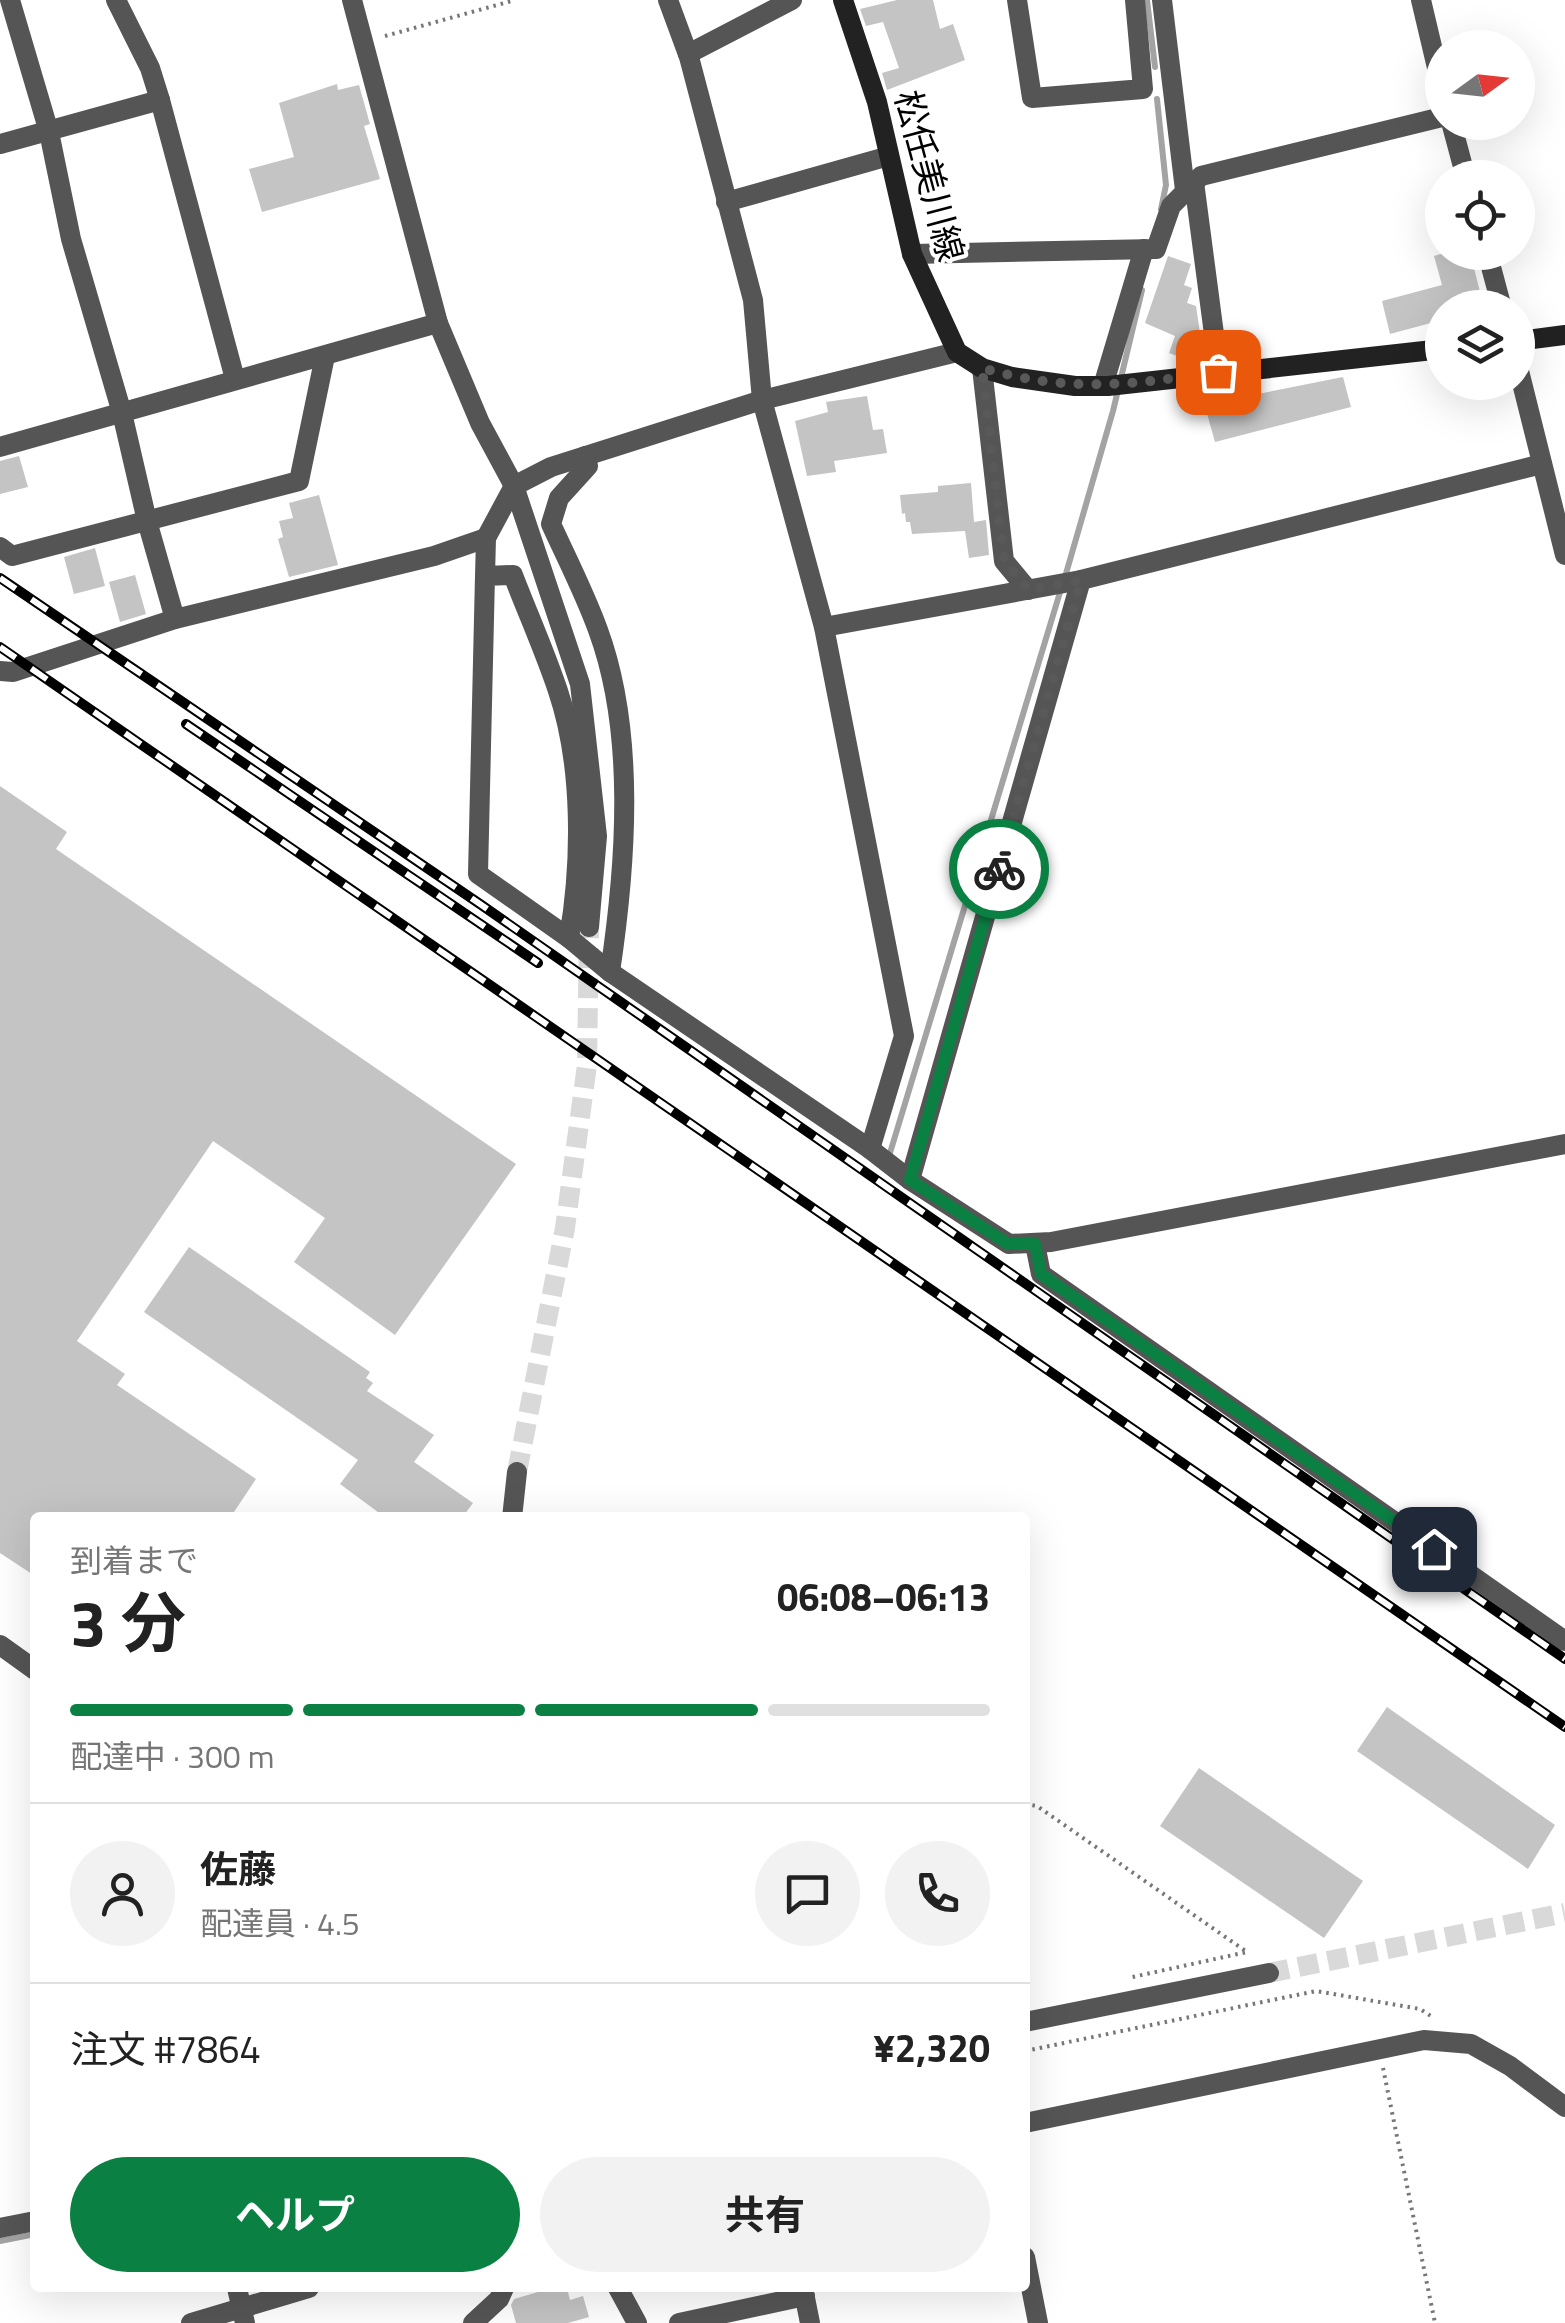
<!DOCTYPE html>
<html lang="ja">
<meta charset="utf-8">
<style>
:root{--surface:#fff;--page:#f2f2f2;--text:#222;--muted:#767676;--line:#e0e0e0;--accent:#0b8043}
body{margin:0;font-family:"Titillium Web","Noto Sans JP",sans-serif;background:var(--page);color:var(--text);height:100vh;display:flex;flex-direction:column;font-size:38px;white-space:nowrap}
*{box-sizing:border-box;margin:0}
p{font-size:32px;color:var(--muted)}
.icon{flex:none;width:55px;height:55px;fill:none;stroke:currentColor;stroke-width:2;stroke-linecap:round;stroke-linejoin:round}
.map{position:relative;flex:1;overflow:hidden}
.drawer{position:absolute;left:30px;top:1512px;width:1000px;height:780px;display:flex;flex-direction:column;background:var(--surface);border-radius:10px;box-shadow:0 10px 40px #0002}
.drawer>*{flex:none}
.needle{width:65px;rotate:75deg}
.buttons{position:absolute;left:1425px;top:30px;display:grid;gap:20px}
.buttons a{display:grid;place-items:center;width:110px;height:110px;border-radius:50%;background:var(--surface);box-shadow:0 10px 40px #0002;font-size:50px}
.pin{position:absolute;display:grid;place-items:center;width:85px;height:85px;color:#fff;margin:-42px;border-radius:20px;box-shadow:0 5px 15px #0006}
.courier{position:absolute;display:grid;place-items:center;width:100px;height:100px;margin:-50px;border:8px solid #0b8043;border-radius:50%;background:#fff;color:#222;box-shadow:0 2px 12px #0007}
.summary em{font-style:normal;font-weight:700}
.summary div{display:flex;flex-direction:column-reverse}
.summary{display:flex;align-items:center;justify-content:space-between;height:170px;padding:0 40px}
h1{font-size:65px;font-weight:700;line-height:75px}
.bar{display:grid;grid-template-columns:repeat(4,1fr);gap:15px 10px;align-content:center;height:120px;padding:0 40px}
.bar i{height:12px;border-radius:8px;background:var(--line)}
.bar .current{background:var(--accent)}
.bar p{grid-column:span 4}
.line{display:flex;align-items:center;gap:25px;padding:0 40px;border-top:2px solid var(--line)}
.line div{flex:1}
.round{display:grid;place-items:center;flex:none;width:105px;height:105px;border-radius:52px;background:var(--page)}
.primary-button{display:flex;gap:20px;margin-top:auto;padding:20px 40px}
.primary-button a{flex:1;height:115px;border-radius:60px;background:var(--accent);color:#fff;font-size:40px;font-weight:700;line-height:115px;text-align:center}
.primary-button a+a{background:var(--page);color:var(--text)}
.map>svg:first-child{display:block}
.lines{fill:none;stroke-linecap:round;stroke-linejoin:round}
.stream{stroke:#a3a3a3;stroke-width:6}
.building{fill:#c4c4c4}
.tertiary-tunnel{stroke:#d9d9d9;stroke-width:20;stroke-dasharray:20 10;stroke-linecap:butt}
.path{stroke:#777;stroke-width:4;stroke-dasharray:2.5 5;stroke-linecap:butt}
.minor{stroke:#555;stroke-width:20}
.tertiary{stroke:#555;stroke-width:20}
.secondary{stroke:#222;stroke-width:20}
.rail-casing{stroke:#000;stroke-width:10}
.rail{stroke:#fff;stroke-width:6;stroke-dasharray:19;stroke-linecap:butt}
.done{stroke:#595959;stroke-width:10;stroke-dasharray:0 18}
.route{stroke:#0b8043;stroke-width:12}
.labels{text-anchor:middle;stroke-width:8;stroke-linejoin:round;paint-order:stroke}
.street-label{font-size:35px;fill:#000;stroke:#fff}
</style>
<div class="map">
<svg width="1565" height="2323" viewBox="0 0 1565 2323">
<rect width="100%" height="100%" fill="#fff"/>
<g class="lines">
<g class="stream">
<polyline points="1147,0 1155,67"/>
<polyline points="1157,99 1166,185 1161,209"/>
<polyline points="1065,577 1113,411 1142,290"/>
<polyline points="890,1153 1061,589"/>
<polyline points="0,2241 35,2234"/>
</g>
</g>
<g class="building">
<polygon points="897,0 933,0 940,29 953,24 965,60 887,90 882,73 899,68 883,22 866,26 860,9"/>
<polygon points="337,84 338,90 359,85 370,124 364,126 380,179 262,212 249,169 294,157 279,103"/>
<polygon points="1447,252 1470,252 1484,308 1442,308 1442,320 1390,334 1382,301 1442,285 1434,256"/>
<polygon points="1168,256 1191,264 1184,285 1192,288 1187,303 1196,306 1200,333 1191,361 1169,353 1175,336 1145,323"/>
<polygon points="1343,377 1351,407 1215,442 1204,403 1256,388 1258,394"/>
<polygon points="867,396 873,430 883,429 887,453 834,461 836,472 807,476 795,421 828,412 826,402"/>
<polygon points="19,456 28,487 0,494 0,461"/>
<polygon points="971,483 974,522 986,520 989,555 969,558 965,531 912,534 910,522 906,522 905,513 902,514 900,495 938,492 938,486"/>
<polygon points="319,495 338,565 289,577 278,539 283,537 279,521 293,518 289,503"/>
<polygon points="95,548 105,586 74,594 64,557"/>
<polygon points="135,575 146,614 120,622 109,582"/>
<polygon points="0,786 67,832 56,849 516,1164 395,1335 294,1262 325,1218 213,1141 77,1341 125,1374 117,1385 256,1479 230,1518 35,1518 35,1576 0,1553"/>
<polygon points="189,1247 370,1372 366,1378 373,1383 367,1391 434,1435 414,1462 473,1503 462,1518 386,1518 340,1484 358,1460 144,1312"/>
<polygon points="1387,1707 1555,1825 1528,1869 1357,1751"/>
<polygon points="1199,1768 1363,1881 1324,1938 1160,1826"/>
<polygon points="537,2288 567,2288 570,2300 583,2296 589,2317 568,2323 516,2323 511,2305 514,2299 538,2292"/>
</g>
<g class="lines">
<g class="tertiary-tunnel">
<polyline points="517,1472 565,1228 587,1065 589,927"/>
<polyline points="1269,1973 1565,1913"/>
</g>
<g class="path">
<polyline points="385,36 515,0"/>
<polyline points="1025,1804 1037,1806 1247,1952 1128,1978"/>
<polyline points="1025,2051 1316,1991 1420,2009 1434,2018"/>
<polyline points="1383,2068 1435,2323"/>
</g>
<g class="minor">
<polyline points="10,0 49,132 71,239 122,413 147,521 175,619"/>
<polyline points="116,0 150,68 160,100 235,379"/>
<polyline points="668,0 689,57 753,300 762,400 824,627 904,1036 870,1149"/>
<polyline points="1017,0 1032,98 1143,89 1135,0"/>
<polyline points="1162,0 1185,190"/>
<polyline points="1421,0 1442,89"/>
<polyline points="688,54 792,0"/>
<polyline points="1451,122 1466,178"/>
<polyline points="0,144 160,100"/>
<polyline points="1194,182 1219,372"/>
<polyline points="726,202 889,156"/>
<polyline points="1487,252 1502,308"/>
<polyline points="912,254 1156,249 1171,206 1201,176 1442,117"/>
<polyline points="1518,367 1565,555"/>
<polyline points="982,368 1004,561 1028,590"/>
<polyline points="1103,386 1144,249"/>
<polyline points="0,447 438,323"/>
<path d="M 585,456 L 588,466 L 559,498 L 551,524 C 567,559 585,594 598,630 C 636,733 626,865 610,972"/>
<polyline points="0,547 12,556 299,481 325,356"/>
<path d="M 485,576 L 513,575 C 528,614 545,652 558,691 C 583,765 582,862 569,938 L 478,874 L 485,576 L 486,538 L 514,486"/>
<polyline points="824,627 1081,580"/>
<polyline points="0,671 13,672 175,619 434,556 486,538"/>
<polyline points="569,938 610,972 870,1149 910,1180 1009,1244 1051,1242 1565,1144"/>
<polyline points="910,1180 1081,580 1542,464"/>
<polyline points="1035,1244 1041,1274 1565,1641"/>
<polyline points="0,1645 35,1670"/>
<polyline points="1025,2123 1424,2040 1471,2044 1510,2066 1565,2107"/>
<polyline points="1025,2257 1038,2323"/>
<polyline points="237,2288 245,2323"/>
<polyline points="803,2288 810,2323"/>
<polyline points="191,2323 309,2288"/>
<polyline points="473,2323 499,2299 504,2288"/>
<polyline points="679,2323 805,2296"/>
</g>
<g class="tertiary">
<polyline points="352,0 438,323 480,423 514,486 580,684 597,836 589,927"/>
<polyline points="514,486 551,467 762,400 957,352"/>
<polyline points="512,1518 517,1472"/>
<polyline points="1025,2022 1269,1973"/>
<polyline points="0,2228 35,2221"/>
<polyline points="618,2288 637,2323"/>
</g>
<g class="secondary">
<polyline points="843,0 877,102 912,254 957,352 982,368 1012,377 1075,386 1108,386 1442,349"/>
<polyline points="1518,341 1565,335"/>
</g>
<defs>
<g id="rail">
<polyline points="0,578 480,904 1565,1659"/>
<polyline points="0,647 1565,1727"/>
<polyline points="186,724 538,963"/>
</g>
</defs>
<use href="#rail" class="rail-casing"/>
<use href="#rail" class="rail"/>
</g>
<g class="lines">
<path class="done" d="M 999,869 L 1081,580 L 1028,590 L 1004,560 L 982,368 C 1068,393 1132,385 1218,372"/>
<polyline class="route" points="999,869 910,1180 1008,1244 1035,1244 1041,1274 1434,1549"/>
</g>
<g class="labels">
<g class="street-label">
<text transform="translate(929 176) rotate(75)" y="12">松任美川線</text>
</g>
</g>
</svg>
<div class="buttons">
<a><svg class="needle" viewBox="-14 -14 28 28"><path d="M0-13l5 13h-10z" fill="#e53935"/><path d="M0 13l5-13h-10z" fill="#767676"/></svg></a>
<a><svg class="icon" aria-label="locate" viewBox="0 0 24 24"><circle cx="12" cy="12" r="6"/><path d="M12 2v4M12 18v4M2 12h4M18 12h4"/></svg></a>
<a><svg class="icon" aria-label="layers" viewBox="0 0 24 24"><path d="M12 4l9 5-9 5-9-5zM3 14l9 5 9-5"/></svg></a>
</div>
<div class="pin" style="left:1218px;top:372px;background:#ea580c"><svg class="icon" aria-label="bag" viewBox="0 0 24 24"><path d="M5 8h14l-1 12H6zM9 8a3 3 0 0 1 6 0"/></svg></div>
<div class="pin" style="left:1434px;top:1549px;background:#1f2937"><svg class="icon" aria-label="home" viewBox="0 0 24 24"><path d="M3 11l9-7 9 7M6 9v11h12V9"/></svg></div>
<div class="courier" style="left:999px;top:869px"><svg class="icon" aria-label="bike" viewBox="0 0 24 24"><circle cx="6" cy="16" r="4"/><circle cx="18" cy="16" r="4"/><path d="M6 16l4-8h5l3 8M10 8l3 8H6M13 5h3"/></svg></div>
<section class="drawer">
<div class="summary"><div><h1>3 分</h1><p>到着まで</p></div><em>06:08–06:13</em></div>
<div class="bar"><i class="current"></i><i class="current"></i><i class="current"></i><i></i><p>配達中 · 300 m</p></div>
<div class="line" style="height:180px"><a class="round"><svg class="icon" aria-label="person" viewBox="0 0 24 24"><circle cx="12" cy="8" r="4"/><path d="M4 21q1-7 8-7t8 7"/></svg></a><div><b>佐藤</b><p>配達員 · 4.5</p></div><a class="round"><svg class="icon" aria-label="chat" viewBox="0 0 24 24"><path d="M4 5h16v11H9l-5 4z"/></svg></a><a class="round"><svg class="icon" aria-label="phone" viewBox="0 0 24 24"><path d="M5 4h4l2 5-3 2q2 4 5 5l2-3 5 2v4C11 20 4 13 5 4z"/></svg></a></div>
<div class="line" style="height:130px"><div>注文 #7864</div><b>¥2,320</b></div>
<div class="primary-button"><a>ヘルプ</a><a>共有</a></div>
</section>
</div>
